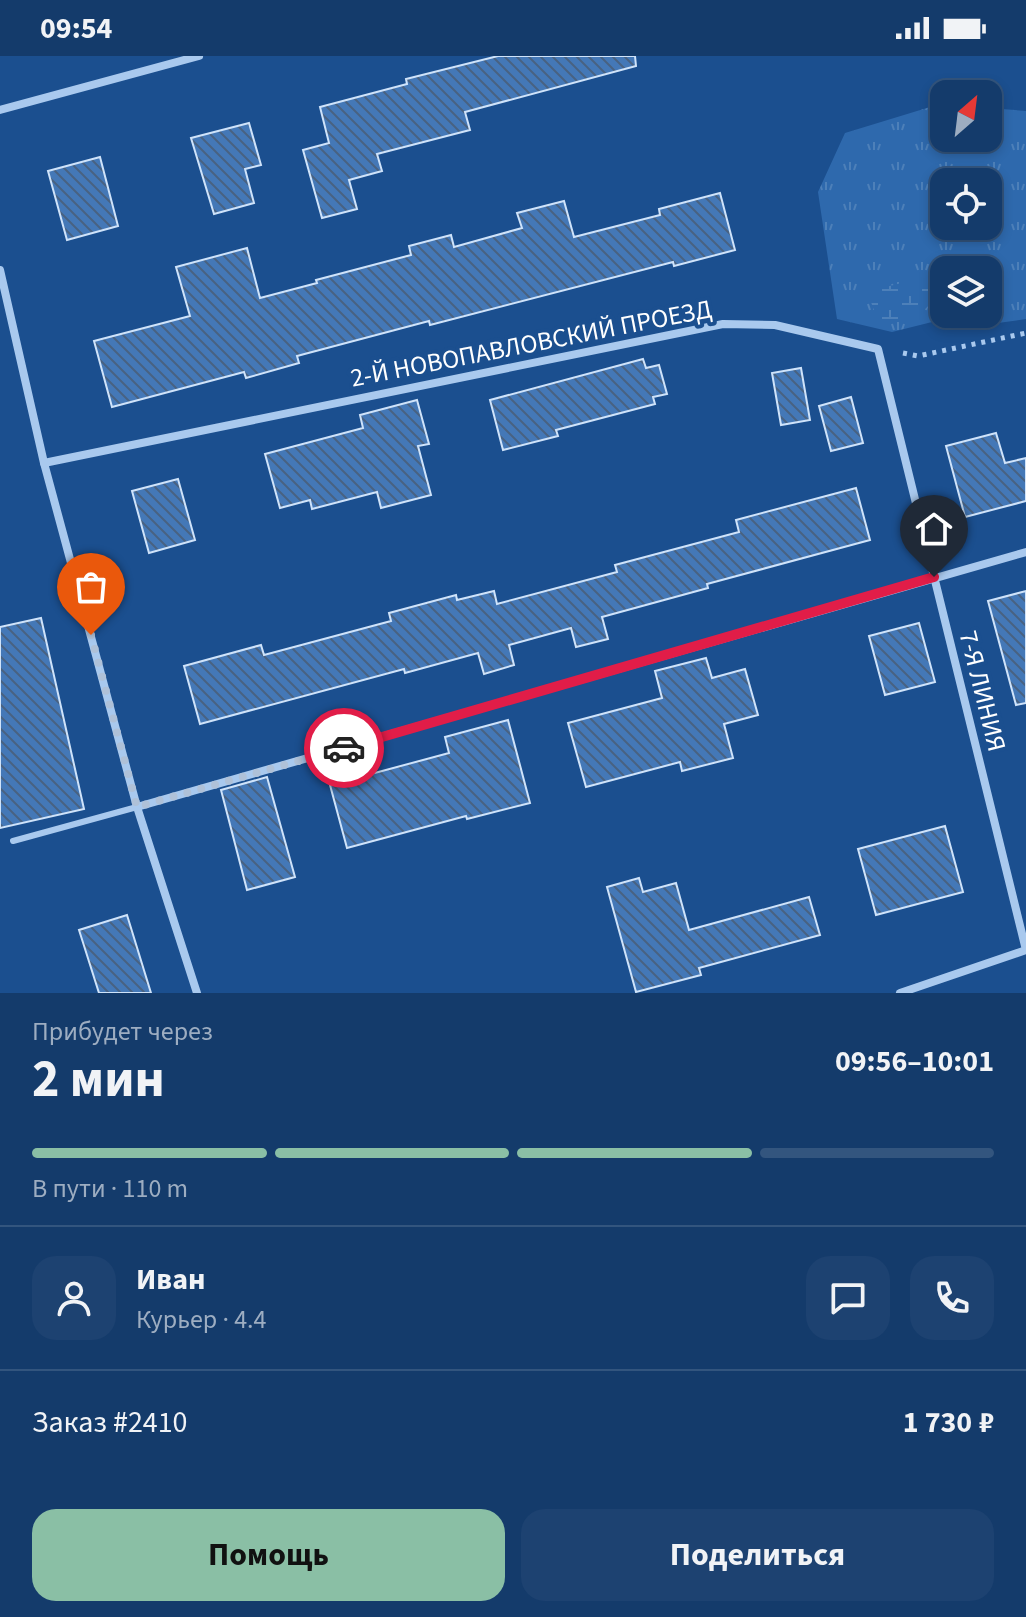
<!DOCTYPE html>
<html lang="ru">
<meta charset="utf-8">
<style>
:root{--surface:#143b6b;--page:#1d4271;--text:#f1f3f6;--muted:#9dadc1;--line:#33557e;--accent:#8abfa5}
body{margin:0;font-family:"Source Sans 3",sans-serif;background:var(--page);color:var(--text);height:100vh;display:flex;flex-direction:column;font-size:30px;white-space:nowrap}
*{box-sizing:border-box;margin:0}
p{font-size:26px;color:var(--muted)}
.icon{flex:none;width:44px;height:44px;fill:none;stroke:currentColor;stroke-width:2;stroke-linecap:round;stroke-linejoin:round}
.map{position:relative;height:937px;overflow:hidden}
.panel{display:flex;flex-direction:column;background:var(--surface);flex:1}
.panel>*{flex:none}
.needle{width:52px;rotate:28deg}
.buttons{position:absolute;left:930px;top:24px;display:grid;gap:16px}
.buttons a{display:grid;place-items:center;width:72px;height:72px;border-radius:16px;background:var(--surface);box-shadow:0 4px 12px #0003,0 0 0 2px var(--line);font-size:40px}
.pin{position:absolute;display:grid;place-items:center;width:68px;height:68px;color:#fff;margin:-82px -34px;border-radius:50% 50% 50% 0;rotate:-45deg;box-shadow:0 0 8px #0007}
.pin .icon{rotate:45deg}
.courier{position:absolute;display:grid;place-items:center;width:80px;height:80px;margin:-40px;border:6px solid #e11d48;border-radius:50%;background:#fff;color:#222;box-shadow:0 2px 10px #0007}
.overview em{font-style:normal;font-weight:700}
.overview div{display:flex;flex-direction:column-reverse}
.overview{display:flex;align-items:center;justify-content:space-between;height:136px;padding:0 32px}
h1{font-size:52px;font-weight:700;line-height:60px}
.bar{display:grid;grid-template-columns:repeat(4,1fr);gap:12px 8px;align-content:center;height:96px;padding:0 32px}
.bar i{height:10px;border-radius:6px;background:var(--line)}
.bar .selected{background:var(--accent)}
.bar p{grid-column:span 4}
.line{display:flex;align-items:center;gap:20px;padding:0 32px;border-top:2px solid var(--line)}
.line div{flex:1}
.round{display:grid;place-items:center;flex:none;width:84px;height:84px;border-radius:24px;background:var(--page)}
.cta{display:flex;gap:16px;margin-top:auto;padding:16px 32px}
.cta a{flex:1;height:92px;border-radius:24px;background:var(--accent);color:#111;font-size:32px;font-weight:700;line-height:92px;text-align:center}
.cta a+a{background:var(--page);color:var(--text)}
.status{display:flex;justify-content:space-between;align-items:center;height:56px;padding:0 40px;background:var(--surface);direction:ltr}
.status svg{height:22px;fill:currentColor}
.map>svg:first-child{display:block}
.grass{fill:url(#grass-tufts);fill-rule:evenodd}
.wetland{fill:url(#wetland-marsh)}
.building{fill:url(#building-back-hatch);stroke:#cfe3fa;stroke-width:2}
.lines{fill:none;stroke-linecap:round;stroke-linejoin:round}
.path{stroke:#a9c9ee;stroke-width:5;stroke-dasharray:4 6;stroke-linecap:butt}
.lane{stroke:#a9c9ee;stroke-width:6}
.street{stroke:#a9c9ee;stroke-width:8}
.done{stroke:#afc1d8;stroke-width:8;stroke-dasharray:0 14.4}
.route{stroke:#e11d48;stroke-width:10}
.labels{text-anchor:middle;stroke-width:8;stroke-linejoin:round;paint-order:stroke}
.street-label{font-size:26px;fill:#fff;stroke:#1b4f8f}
</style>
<div class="status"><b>09:54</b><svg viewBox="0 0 49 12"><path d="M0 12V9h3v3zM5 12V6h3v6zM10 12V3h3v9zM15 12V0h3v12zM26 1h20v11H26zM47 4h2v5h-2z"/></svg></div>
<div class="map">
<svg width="1026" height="937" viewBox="0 0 1026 937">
<defs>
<pattern id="grass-tufts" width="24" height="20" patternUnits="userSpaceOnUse" patternTransform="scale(2)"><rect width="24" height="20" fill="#2e69ad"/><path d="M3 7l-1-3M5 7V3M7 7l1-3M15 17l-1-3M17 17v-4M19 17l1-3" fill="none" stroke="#4d80b9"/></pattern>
<pattern id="wetland-marsh" width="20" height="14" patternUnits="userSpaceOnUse" patternTransform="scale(2)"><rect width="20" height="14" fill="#2e69ad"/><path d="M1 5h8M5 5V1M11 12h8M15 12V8" fill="none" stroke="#4d80b9"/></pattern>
<pattern id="building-back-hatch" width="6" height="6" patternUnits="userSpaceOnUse" patternTransform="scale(2)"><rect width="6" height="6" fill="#4478b7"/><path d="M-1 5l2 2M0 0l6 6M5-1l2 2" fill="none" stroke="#486282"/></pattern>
</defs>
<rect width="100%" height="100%" fill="#1b4f8f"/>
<path class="grass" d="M 940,48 L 944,49 L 944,82 L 988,82 L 988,52 L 1026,55 L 1026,263 L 998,267 L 952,261 L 892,276 L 837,263 L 818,136 L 845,77 ZM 944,126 L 988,126 L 988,170 L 944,170 ZM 944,214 L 988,214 L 988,258 L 944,258 Z"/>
<path class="wetland" d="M 921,222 L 932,227 L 936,241 C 922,261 901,267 877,263 L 871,246 L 882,232 Z"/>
<g class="building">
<polygon points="498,0 635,0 636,10 465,56 470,74 377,98 382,115 349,124 357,153 322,162 303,94 329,87 320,51 407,28 406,23"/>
<polygon points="249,67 261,109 245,113 254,147 214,158 191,82"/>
<polygon points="100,101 118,170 67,184 48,115"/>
<polygon points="720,137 735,194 674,210 673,206 430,269 429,265 297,300 299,307 246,322 244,316 112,351 94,285 190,260 176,211 247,192 260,242 317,227 316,224 411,199 409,190 451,179 454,191 522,172 517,157 564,145 574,181 660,159 659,153"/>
<polygon points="643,303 646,312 659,309 667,338 653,341 655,348 556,374 558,380 503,394 490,344"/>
<polygon points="801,312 810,364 781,369 772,317"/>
<polygon points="851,341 863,387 831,395 819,350"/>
<polygon points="417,344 429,388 418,390 431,439 381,452 377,436 312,453 310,444 280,452 265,398 363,372 360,359"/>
<polygon points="996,377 1005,407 1026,402 1026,445 965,461 946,390"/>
<polygon points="178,423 195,484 149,497 132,435"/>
<polygon points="856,432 870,484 707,528 708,532 602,561 608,583 576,591 571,572 509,589 514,609 484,618 478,597 405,617 404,613 200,668 184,610 261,589 264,599 391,565 389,557 456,539 457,544 494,535 497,548 617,516 615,509 739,476 736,464"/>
<polygon points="1026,535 1026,647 1016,649 988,545"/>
<polygon points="41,562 84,753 0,772 0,571"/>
<polygon points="919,567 935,626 885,639 869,580"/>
<polygon points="706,602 712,622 745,613 758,659 724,668 733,702 682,715 680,706 586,731 568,667 662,642 655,615"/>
<polygon points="508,664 530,747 467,763 466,760 347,792 330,729 449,697 445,681"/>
<polygon points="267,721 295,821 247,834 221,734"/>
<polygon points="945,770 963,836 876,859 858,793"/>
<polygon points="639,822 643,836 676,827 689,874 809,841 820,879 699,912 701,919 636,936 607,831"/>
<polygon points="127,859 151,937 99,937 79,874"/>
</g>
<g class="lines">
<polyline class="path" points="903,297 918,300 1026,277"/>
<polyline class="lane" points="13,785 137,751"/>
<g class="street">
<polyline points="0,54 199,0"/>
<polyline points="0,214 44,407 137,751 197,937"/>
<polyline points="44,407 723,268 775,269 878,293 1026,894"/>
<polyline points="137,751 1026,496"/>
<polyline points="900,937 1026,894"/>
</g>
</g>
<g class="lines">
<polyline class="done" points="91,579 137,751 344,692"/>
<polyline class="route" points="344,692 934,521"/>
</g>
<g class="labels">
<g class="street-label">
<text transform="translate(531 287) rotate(-11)" y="9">2-Й НОВОПАВЛОВСКИЙ ПРОЕЗД</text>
<text transform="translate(983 635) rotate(76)" y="9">7-Я ЛИНИЯ</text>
</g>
</g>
</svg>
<div class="buttons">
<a><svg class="needle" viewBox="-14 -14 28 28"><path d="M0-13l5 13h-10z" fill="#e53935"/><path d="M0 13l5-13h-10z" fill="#9dadc1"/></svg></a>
<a><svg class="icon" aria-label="locate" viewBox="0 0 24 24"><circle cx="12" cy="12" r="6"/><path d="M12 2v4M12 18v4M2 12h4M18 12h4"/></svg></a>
<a><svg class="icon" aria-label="layers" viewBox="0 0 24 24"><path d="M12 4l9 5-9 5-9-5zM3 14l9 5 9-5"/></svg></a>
</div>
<div class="pin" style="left:91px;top:579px;background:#ea580c"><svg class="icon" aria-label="bag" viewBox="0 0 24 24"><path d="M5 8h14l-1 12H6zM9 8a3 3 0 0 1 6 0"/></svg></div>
<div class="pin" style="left:934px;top:521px;background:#1f2937"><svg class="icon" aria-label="home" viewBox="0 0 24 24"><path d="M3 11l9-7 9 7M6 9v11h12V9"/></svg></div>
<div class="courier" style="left:344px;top:692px"><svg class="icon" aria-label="car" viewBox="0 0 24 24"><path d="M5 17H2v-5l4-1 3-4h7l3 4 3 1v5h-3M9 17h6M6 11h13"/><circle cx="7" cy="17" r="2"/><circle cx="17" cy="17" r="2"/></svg></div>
</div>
<section class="panel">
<div class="overview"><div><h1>2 мин</h1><p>Прибудет через</p></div><em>09:56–10:01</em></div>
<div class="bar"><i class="selected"></i><i class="selected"></i><i class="selected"></i><i></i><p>В пути · 110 m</p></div>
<div class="line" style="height:144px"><a class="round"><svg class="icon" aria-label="person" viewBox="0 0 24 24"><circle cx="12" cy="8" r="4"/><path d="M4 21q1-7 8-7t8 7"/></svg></a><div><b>Иван</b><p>Курьер · 4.4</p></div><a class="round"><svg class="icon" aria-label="chat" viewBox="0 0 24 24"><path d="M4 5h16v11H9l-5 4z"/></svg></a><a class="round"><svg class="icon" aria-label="phone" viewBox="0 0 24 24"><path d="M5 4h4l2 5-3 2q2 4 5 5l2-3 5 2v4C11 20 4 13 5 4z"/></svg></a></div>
<div class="line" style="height:104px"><div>Заказ #2410</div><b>1 730 ₽</b></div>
<div class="cta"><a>Помощь</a><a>Поделиться</a></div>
</section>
